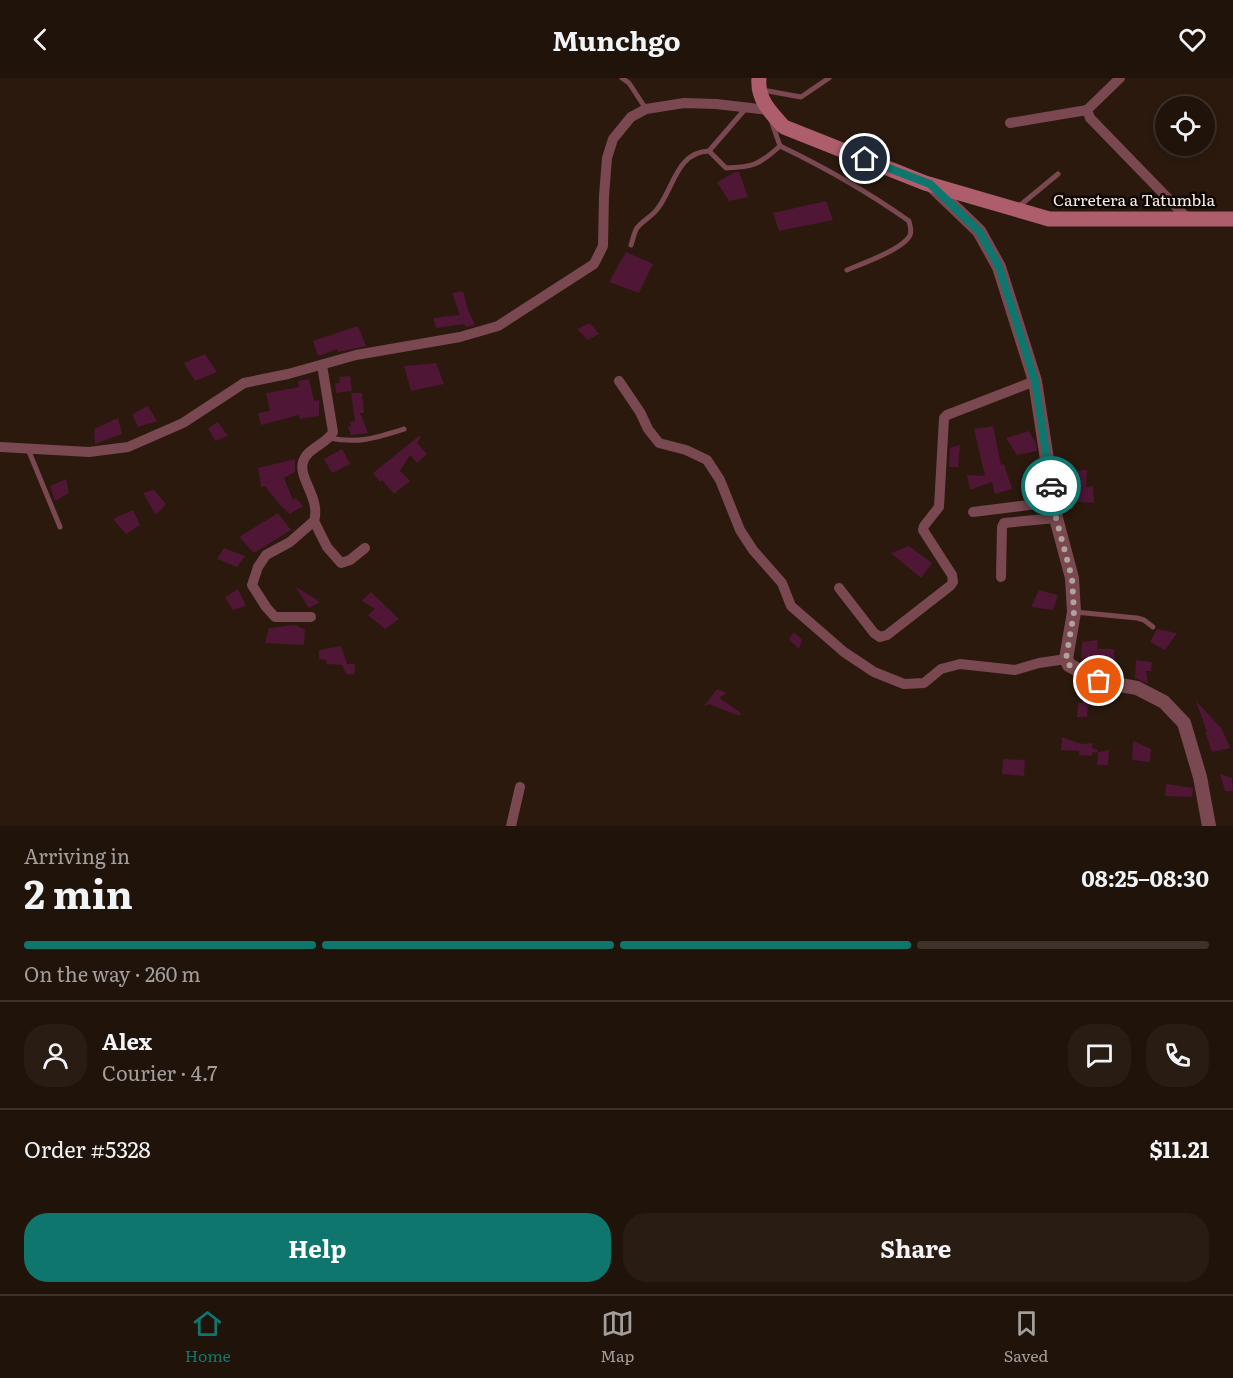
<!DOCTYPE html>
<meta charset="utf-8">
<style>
:root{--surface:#20130a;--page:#281c13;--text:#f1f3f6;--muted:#a29e9c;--line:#3d322b;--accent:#0f766e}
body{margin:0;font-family:Literata,serif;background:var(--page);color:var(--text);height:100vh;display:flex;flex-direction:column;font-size:22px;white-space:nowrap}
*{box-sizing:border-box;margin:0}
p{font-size:20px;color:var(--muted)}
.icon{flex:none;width:33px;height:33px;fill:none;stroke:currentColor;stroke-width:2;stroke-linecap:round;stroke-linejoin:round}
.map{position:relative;height:748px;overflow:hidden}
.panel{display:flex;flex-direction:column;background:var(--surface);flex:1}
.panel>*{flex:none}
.controls{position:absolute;left:1155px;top:18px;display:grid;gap:12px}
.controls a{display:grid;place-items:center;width:60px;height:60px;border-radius:50%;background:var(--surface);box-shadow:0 3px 9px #0003,0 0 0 2px var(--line);font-size:30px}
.pin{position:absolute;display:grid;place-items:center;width:51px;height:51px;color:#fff;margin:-26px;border:3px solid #fff;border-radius:50%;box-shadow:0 2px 6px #0007}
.courier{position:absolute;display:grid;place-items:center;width:60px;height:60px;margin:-30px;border:4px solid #0f766e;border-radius:50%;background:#fff;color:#222;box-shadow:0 2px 8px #0007}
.headline em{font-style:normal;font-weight:700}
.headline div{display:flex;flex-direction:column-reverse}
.headline{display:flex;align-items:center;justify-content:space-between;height:102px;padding:0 24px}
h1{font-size:39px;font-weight:700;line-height:45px}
.bar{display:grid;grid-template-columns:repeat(4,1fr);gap:9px 6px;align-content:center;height:72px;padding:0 24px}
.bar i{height:8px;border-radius:4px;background:var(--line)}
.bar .selected{background:var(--accent)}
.bar p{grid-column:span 4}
.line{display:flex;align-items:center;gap:15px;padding:0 24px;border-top:2px solid var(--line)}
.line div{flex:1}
.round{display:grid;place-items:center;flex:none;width:63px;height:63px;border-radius:24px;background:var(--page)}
.action{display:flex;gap:12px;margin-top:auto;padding:12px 24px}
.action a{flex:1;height:69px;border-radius:24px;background:var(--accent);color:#fff;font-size:24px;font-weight:700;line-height:69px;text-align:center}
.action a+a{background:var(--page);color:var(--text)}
header{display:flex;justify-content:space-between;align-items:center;height:78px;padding:0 24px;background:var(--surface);font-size:27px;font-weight:700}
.tabs{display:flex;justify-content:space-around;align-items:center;height:84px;border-top:2px solid var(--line);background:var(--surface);font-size:16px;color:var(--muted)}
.tabs a{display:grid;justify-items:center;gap:3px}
.tabs .selected{color:var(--accent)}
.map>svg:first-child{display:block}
.building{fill:#4f1635}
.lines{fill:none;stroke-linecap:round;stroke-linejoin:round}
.service{stroke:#794850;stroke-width:5}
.minor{stroke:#794850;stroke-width:10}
.tertiary{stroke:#794850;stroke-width:14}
.secondary{stroke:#ad5d6c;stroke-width:15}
.done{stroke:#b1a29a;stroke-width:6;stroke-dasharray:0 10.8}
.route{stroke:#0f766e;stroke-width:8}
.labels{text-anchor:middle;stroke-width:5;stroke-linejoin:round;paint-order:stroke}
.street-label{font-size:16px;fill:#f9ece5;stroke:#0e0703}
</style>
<header><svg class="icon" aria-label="back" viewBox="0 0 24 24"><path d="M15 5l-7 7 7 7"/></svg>Munchgo<svg class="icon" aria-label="heart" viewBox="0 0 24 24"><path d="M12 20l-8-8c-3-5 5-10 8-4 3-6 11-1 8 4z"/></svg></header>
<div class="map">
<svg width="1233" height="748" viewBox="0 0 1233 748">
<rect width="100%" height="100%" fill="#2b190e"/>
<g class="building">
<polygon points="735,94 739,94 748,119 729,123 717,104"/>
<polygon points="826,123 833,142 779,153 773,135"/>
<polygon points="626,174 653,186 639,215 609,204"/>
<polygon points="463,213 468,232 475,247 466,249 464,246 436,250 433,240 460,237 452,215"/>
<polygon points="590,245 599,256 588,262 577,251"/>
<polygon points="358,248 366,268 338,274 337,271 318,278 313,263"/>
<polygon points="205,276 217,294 195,303 184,285"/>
<polygon points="436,285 444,306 411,313 404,288"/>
<polygon points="350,298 352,313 336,315 335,305 340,305 339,299"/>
<polygon points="309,301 314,323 319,322 319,338 300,341 299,337 261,347 258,335 270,333 266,315 299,309 298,303"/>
<polygon points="351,315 362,315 364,335 360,335 368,355 351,357 348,349 351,348 350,344 355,343"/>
<polygon points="148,328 157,343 138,349 132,336"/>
<polygon points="118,340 122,356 95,366 94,351"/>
<polygon points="218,344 228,358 215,363 208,350"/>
<polygon points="993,348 1001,387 1004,386 1012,411 995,416 992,404 970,412 967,397 985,398 974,351"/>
<polygon points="1029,353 1036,366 1037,373 1017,377 1006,360"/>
<polygon points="419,358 421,359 417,365 427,376 417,385 410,377 400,393 410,403 394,416 382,402 380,404 373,395"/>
<polygon points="960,367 958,389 949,389 950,370"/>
<polygon points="342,371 350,386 332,395 324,381"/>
<polygon points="295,381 295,394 284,400 293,422 296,420 303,428 290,436 281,428 265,408 261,409 258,390"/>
<polygon points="1087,392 1086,409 1093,408 1094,425 1066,423 1066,394"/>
<polygon points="66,401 69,415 55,423 50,408"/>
<polygon points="154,412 166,426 156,437 143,415"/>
<polygon points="133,432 140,447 126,456 113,441"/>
<polygon points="278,435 291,452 254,475 239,459"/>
<polygon points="909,468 932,485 921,500 891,475"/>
<polygon points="224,470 245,478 237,489 217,481"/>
<polygon points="295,508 320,524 309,530"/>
<polygon points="238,511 246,528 233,532 225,519"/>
<polygon points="1039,512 1058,517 1053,532 1031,529"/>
<polygon points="371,514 399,541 385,551 368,537 375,531 362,523"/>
<polygon points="295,547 305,552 304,567 265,565 269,550"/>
<polygon points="1157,551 1177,555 1165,572 1150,564"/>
<polygon points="794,554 802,562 799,571 789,561"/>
<polygon points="1098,562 1097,571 1114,571 1115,588 1101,589 1101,581 1081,580 1082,564"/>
<polygon points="341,568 347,586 355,586 354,597 346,596 342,587 327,586 326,582 319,581 319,572"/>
<polygon points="1136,582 1152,584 1151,593 1146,593 1148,606 1135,600"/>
<polygon points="717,611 727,615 719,620 741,635 739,638 709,626 703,629"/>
<polygon points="1196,623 1222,651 1230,670 1212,674 1205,654 1207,654"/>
<polygon points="1088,624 1087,639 1077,639 1078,625"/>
<polygon points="1062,659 1081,666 1093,665 1092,670 1098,672 1097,675 1092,674 1092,678 1079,677 1079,673 1061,672"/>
<polygon points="1133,663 1151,671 1150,684 1132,682"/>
<polygon points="1109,672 1108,687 1097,687 1098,674"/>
<polygon points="1003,681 1025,682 1024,698 1002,696"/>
<polygon points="1220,696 1232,700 1233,713 1225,713"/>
<polygon points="1166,706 1193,710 1192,719 1165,718"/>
</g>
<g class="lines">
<g class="service">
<polyline points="622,0 629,5 646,31"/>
<polyline points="762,12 801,19 829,0"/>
<path d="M 771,42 L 780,68 C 826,90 868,114 909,143 C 910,148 912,152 910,157 C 904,171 861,186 847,192"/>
<path d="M 709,73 L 726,90 C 753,89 759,87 780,68"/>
<polyline points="1018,129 1058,96"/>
<path d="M 631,167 C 633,162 634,154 637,150 C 643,142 653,138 658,130 C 674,109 677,74 709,73 L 747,29"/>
<path d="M 329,360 C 358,366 376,360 404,351"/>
<polyline points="28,371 60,449"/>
<polyline points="1075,534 1137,540 1144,542 1153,549"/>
</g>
<g class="minor">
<polyline points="1120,0 1087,32 1090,40 1188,141"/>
<polyline points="1010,45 1087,32"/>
<path d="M 322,287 L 333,354 C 327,366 307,370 303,384 C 298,400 321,421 314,443 L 327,469 L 341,485 L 350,482 L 365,470"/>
<polyline points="619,303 640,334 648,351 659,365 686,372 707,382 720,402 740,452 753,472 782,505 791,528 844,574 874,594 904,606 924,605 941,591 960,586 1015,592 1039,585 1066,581"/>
<polyline points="0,369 89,374 128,369 183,345 244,305 288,296 356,277 460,259 498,248 594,186 603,168 604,118 607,80 613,61 631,39 646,31 684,25 716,26 768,32"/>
<polyline points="973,434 1053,424"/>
<polyline points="1001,499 1002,449 1004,445 1056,440"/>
<polyline points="839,510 874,555 880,559 887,557 950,508 953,504 952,497 923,452 924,448 939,429 944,340 947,337 1035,303"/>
<polyline points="311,539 275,539 266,529 252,507 258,489 266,477 290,464 314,443"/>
<polyline points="511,748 520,709"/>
</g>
<polyline class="tertiary" points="930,106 979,153 999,189 1035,303 1056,440 1072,500 1074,534 1066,581 1069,587 1099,603 1137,610 1164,624 1184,645 1200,699 1209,748"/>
<path class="secondary" d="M 759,0 C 757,21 770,34 784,49 L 925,105 L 1049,141 L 1233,141"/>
</g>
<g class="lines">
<polyline class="done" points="1051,408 1056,440 1072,500 1074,534 1066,581 1069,587 1099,603"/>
<polyline class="route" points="865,81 930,106 979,153 999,189 1035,303 1051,408"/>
</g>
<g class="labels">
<g class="street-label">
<text x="1134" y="128">Carretera a Tatumbla</text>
</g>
</g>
</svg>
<div class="controls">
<a><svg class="icon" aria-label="locate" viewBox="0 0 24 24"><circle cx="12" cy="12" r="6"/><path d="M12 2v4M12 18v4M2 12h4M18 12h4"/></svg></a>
</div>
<div class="pin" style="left:1099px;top:603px;background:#ea580c"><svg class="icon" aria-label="bag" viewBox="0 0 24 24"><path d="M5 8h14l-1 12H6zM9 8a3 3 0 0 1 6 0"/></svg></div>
<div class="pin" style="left:865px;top:81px;background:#1f2937"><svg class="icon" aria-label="home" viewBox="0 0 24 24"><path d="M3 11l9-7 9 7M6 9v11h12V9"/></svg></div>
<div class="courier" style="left:1051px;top:408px"><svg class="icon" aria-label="car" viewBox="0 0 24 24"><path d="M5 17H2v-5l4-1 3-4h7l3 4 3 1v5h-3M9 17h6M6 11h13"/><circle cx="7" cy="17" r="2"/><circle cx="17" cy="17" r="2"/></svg></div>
</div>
<section class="panel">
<div class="headline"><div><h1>2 min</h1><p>Arriving in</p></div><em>08:25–08:30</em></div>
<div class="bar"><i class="selected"></i><i class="selected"></i><i class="selected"></i><i></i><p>On the way · 260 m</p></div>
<div class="line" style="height:108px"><a class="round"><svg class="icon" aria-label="person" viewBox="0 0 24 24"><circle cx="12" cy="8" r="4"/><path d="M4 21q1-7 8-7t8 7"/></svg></a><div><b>Alex</b><p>Courier · 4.7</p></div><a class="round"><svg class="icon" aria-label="chat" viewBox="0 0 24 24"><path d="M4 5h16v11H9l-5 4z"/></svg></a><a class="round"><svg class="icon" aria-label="phone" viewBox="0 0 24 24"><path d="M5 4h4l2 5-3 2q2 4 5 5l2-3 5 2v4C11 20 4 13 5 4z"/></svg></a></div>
<div class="line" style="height:78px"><div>Order #5328</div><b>$11.21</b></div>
<div class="action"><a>Help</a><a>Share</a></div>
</section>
<nav class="tabs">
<a class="selected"><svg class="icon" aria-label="home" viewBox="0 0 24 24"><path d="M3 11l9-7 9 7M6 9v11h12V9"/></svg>Home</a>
<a><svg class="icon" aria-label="map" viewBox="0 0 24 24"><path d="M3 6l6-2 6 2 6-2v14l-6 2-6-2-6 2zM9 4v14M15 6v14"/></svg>Map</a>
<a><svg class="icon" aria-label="saved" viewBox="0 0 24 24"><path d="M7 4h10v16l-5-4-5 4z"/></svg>Saved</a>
</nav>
